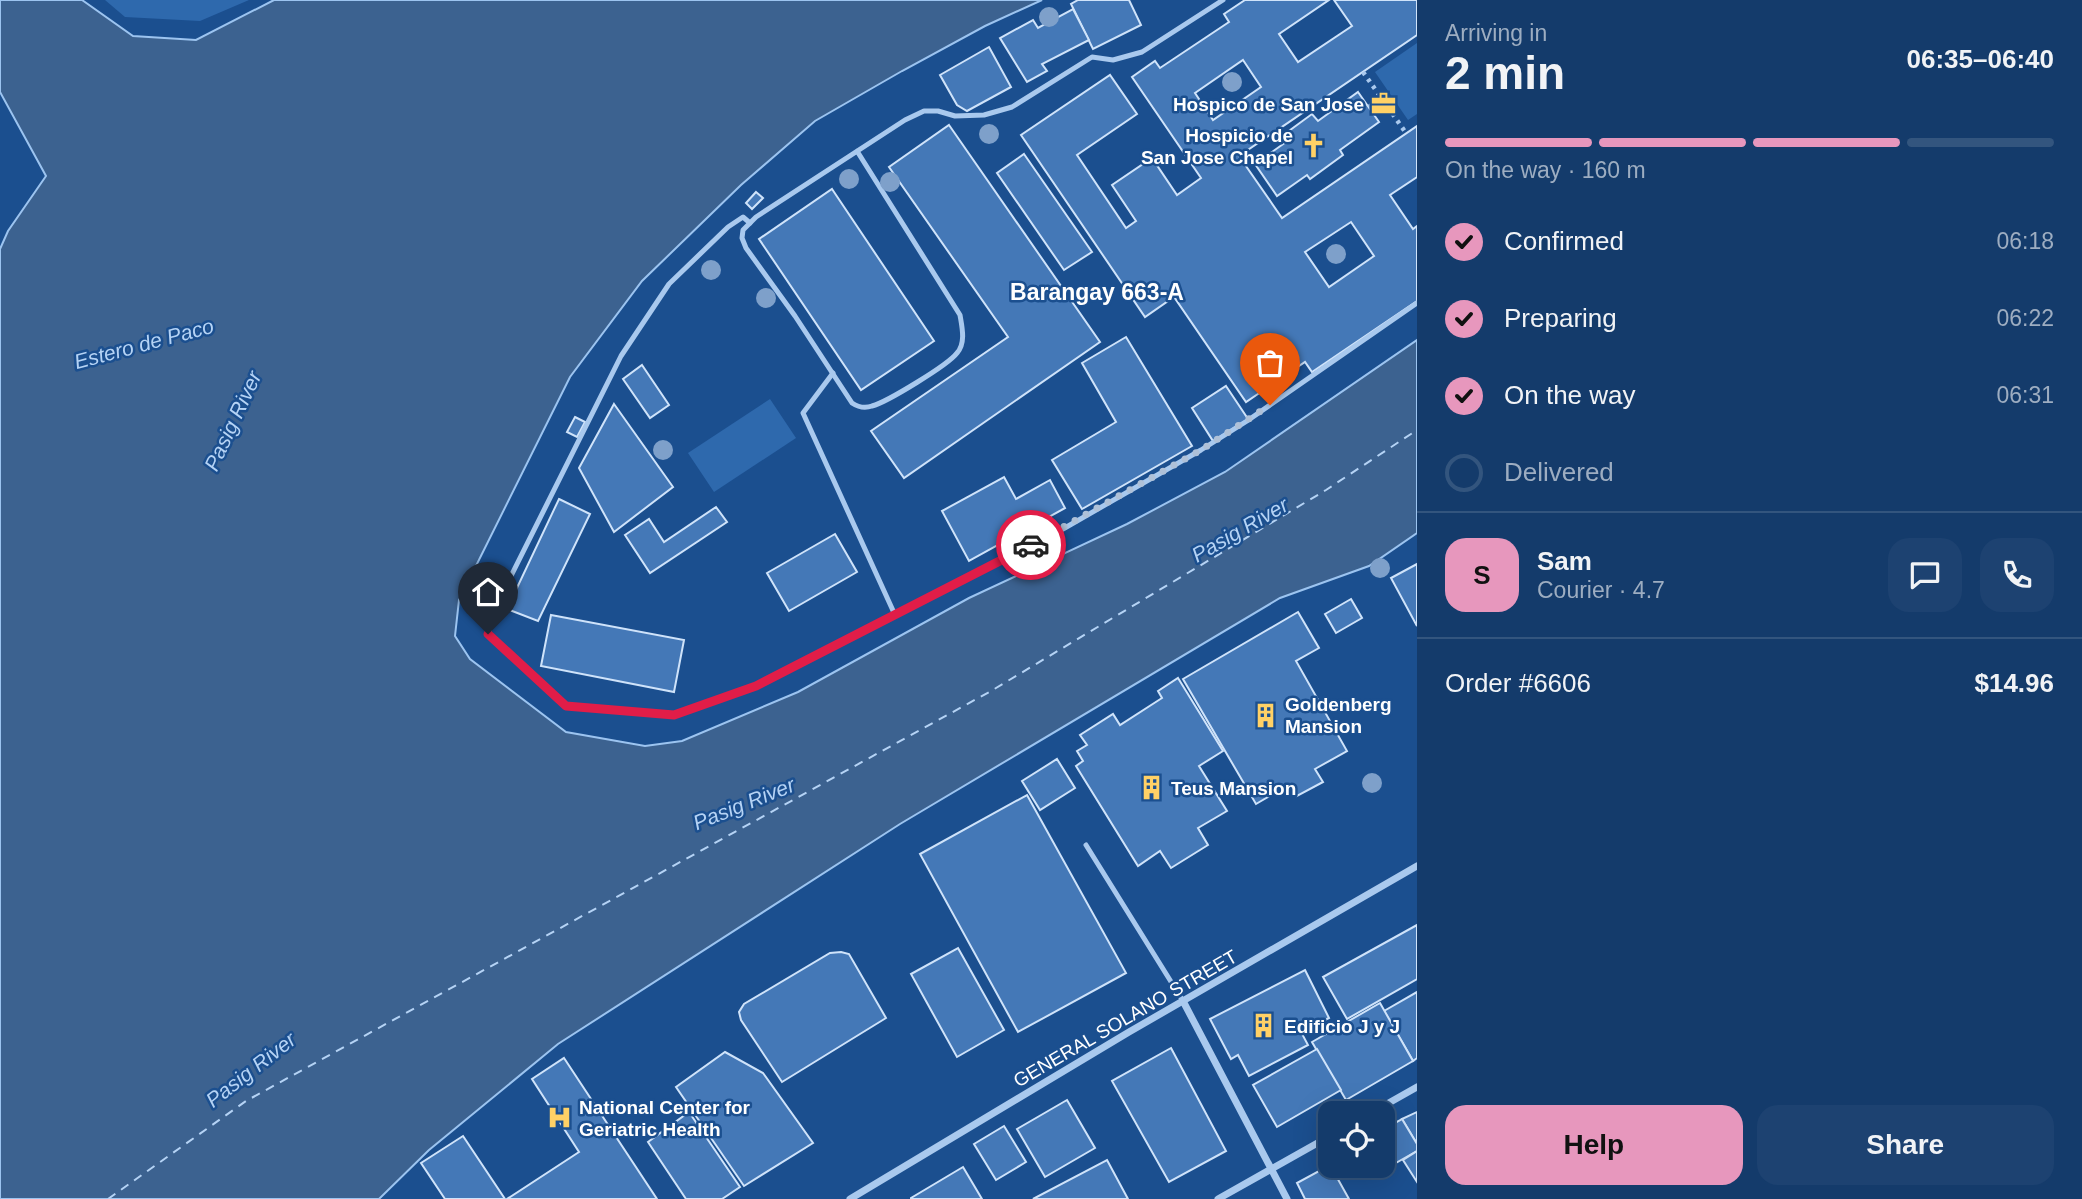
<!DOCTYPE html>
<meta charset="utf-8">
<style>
:root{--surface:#143b6b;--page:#1d4271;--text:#f1f3f6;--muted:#9dadc1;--line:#33557e;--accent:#e797bd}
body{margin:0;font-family:Arial,sans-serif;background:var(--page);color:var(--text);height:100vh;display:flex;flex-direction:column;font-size:26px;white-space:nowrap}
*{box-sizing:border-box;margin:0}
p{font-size:23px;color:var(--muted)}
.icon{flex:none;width:38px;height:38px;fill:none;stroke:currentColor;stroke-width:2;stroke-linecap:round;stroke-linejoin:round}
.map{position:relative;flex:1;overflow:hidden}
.side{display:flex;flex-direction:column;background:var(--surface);width:665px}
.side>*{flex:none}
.buttons{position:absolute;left:1318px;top:1101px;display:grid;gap:14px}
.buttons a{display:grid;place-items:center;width:77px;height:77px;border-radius:14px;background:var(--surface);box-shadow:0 7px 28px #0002,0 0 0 2px var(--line);font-size:35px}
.pin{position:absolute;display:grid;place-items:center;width:60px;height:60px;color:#fff;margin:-72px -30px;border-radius:50% 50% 50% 0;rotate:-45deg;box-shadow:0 0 7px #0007}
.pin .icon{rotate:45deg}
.courier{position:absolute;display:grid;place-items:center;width:70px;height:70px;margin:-35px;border:5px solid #e11d48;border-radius:50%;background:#fff;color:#222;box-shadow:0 2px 9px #0007}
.head em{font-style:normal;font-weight:700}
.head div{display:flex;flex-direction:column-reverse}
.head{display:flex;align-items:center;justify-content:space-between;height:119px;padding:0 28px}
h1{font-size:46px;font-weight:700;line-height:52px}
.bar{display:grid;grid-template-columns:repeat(4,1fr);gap:10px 7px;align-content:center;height:84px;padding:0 28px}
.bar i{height:9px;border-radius:5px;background:var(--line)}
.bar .current{background:var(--accent)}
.bar p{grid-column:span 4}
.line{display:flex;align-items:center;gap:18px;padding:0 28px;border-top:2px solid var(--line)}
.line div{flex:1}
.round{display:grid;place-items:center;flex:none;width:74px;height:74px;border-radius:21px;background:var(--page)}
ol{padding:0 28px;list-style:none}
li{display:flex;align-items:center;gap:21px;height:77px}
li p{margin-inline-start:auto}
li .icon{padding:7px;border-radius:50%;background:var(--accent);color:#111;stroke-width:4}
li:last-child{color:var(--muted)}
li i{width:38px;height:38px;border:4px solid var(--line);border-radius:50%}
.action{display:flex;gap:14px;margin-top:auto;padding:14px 28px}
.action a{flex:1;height:80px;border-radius:21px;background:var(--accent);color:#111;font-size:28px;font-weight:700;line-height:80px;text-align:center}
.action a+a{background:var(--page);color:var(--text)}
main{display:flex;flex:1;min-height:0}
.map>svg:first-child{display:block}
.green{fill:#2e69ad}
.water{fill:#3c6290;stroke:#9cc4f0;stroke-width:2}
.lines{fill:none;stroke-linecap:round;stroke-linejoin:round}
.ferry{stroke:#b5d3f5;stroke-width:2;stroke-dasharray:9 7;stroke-linecap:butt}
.building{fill:#4478b7;stroke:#cfe3fa;stroke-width:2;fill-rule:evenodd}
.path{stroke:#a9c9ee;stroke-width:4.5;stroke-dasharray:3.5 5;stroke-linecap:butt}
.lane{stroke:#a9c9ee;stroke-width:5}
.street{stroke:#a9c9ee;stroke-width:7}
.tree{fill:#7ea0ca}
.done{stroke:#afc1d8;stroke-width:7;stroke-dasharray:0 12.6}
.route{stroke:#e11d48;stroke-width:9}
.labels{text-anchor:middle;stroke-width:5;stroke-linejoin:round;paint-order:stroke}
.poi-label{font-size:19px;font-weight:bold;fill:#fff;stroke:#1b4f8f;text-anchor:start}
.street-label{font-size:19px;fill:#fff;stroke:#1b4f8f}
.water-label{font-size:21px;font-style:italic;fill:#b5d3f5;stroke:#1b4f8f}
.quarter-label{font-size:23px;font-weight:bold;fill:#fff;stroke:#1b4f8f}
</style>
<main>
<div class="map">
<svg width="1417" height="1199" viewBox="0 0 1417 1199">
<rect width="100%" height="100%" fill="#1b4f8f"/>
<g class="green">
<polygon points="105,0 249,0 200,21 125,17"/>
<polygon points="1417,43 1417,114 1408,120 1375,72"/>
<polygon points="770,399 796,438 714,492 688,453"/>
</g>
<polygon class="water" points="0,0 82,0 133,36 196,40 274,0 1042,0 985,26 902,71 815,121 741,185 642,281 570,377 459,600 455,636 470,659 566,732 645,746 682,741 798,692 969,598 1127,524 1225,472 1417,340 1417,533 1369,566 1280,598 900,824 558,1044 429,1150 379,1199 0,1199 0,249 8,231 46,176 0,92"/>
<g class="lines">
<polyline class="ferry" points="108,1199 246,1101 991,691 1326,490 1417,430"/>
</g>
<g class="building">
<polygon points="1078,0 1129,0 1141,25 1093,49 1071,4"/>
<path d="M 1245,0 L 1329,0 L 1279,34 L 1298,62 L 1352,26 L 1334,0 L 1417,0 L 1417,35 L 1239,156 L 1282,218 L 1417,126 L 1417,177 L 1390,195 L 1413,229 L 1417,226 L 1417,301 L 1312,372 L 1305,362 L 1246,402 L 1174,297 L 1145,317 L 1021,135 L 1110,75 L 1137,114 L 1077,155 L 1126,228 L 1136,221 L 1112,185 L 1152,158 L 1177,195 L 1201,178 L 1132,77 L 1155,61 L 1160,68 L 1229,22 L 1224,14 ZM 1243,60 L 1261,87 L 1213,120 L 1195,93 ZM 1351,222 L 1374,256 L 1329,287 L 1305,252 Z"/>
<polygon points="1073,9 1089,40 1042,64 1047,71 1027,82 1000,38 1033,20 1038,28"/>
<polygon points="989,47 1011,87 967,111 957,105 940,75"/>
<polygon points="1358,92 1379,122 1340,150 1343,155 1310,179 1307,175 1277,196 1255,164 1286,142 1282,136 1312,114 1318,121"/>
<polygon points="949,125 1100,342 904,478 871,431 1008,337 889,167"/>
<polygon points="1024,154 1092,252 1064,270 997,173"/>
<polygon points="832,189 934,341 861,390 759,239"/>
<polygon points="756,192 763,198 752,209 746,203"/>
<polygon points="1126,337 1192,446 1082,509 1052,460 1116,422 1082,363"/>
<polygon points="642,365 669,405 650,418 623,379"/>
<polygon points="1226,386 1248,419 1213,441 1192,408"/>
<polygon points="614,404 673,487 614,532 579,468"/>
<polygon points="575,417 585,422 577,437 567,432"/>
<polygon points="1004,477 1016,499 1050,480 1065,508 969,561 942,511"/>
<polygon points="559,499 590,514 538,621 507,609"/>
<polygon points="716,507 727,522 650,573 625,535 649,519 664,542"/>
<polygon points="835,534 857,572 789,611 767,573"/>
<polygon points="1417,564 1417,626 1391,578"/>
<polygon points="1351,599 1362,618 1336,633 1325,614"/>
<polygon points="1298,612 1319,648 1296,661 1347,751 1315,769 1323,782 1297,796 1290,784 1256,804 1183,679"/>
<polygon points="551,615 684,640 674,692 541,666"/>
<polygon points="1178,678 1223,751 1199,766 1227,811 1198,828 1208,845 1171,868 1160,851 1138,866 1076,766 1083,761 1077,751 1087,745 1080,735 1113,714 1120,725 1162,698 1158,691"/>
<polygon points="1057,759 1075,788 1040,810 1022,781"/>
<polygon points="1027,795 1126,973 1018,1032 920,854"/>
<polygon points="1417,925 1417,979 1347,1019 1323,977"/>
<polygon points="958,948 1004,1030 957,1057 911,974"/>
<polygon points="841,952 849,954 886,1018 782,1082 741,1020 739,1012 744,1004 830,953"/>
<polygon points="1305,970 1329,1018 1301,1032 1308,1045 1249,1076 1238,1055 1231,1059 1210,1019"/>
<polygon points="1417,992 1417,1058 1413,1061 1384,1011"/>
<polygon points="1380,1003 1413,1061 1346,1100 1312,1042"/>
<polygon points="1171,1048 1226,1151 1169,1182 1112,1081"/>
<polygon points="1317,1049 1341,1090 1277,1127 1253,1085"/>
<polygon points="725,1052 763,1073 813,1143 744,1186 676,1087"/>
<polygon points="564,1058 657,1199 507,1199 579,1152 532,1079"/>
<polygon points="1067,1100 1095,1148 1045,1177 1017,1129"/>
<polygon points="689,1112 740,1187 722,1199 686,1199 648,1142"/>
<polygon points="1417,1112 1417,1144 1402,1119"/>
<polygon points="1402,1119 1417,1144 1417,1151 1394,1164 1382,1143 1382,1130"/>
<polygon points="1004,1126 1026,1162 996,1180 974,1144"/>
<polygon points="463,1136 505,1199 445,1199 421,1163"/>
<polygon points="1417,1151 1417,1182 1403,1160"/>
<polygon points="1107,1160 1128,1199 1033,1199"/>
<polygon points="1330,1165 1349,1199 1305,1199 1297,1183"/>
<polygon points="963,1167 982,1199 911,1199 911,1198"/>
</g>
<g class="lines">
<g class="path">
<polyline points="1363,72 1406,133"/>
<polyline points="1369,107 1381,97"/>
</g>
<g class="lane">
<path d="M 857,151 L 960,315 C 962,327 966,343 957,353 C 948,365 887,402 872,406 C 864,409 858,407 852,403 L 795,316 L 746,248 L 742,238 L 743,230 L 756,217 L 905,120 L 924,111 L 938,111 L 955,116 L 984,115 L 1012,107 L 1092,57 L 1113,60 L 1142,52 L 1223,0"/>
<polyline points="750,223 743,217 728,227 669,284 621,356 499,600 488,634 567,706 674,715 756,686 1063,529 1201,450 1247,421 1417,303"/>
<polyline points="833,373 803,413 895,615"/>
<polyline points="1086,845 1183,1001"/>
</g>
<g class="street">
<polyline points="1183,1001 1287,1199"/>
<polyline points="1371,1113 1417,1087"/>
<polyline points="850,1199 1129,1032 1417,866"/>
<polyline points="1218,1199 1330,1136"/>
</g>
</g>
<g class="tree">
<circle cx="1049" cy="17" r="10"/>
<circle cx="1232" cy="82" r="10"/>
<circle cx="989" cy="134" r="10"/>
<circle cx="849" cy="179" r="10"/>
<circle cx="890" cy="182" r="10"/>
<circle cx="1336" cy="254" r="10"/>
<circle cx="711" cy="270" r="10"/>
<circle cx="766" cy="298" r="10"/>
<circle cx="663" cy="450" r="10"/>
<circle cx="1380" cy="568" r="10"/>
<circle cx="1372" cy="783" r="10"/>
</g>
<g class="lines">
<polyline class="done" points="1031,545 1201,450 1270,405"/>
<polyline class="route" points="488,634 566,706 674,715 756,686 1031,545"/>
</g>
<defs>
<symbol id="office-bare" viewBox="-9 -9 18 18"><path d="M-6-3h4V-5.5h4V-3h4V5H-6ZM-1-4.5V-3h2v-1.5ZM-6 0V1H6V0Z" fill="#ffd166" stroke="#1b4f8f" stroke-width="2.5" paint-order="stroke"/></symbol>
<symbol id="church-bare" viewBox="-9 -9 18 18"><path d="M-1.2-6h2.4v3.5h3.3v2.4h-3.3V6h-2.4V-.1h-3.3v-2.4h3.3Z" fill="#ffd166" stroke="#1b4f8f" stroke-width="2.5" paint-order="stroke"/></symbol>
<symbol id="building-bare" viewBox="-9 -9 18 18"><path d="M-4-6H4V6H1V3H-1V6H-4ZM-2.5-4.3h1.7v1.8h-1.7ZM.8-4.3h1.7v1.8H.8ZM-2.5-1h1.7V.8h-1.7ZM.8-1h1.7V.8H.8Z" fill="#ffd166" stroke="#1b4f8f" stroke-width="2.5" paint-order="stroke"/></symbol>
<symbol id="hospital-bare" viewBox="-9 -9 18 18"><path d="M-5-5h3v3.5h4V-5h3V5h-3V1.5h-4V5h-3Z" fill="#ffd166" stroke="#1b4f8f" stroke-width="2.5" paint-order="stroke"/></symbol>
</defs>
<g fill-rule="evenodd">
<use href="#office-bare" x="1366" y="86" width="35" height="35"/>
<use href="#church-bare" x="1296" y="128" width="35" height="35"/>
<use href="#building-bare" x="1248" y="698" width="35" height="35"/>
<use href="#building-bare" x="1134" y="770" width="35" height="35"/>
<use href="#building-bare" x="1246" y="1008" width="35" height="35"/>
<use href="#hospital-bare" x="542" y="1100" width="35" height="35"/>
</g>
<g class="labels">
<g class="poi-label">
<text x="1364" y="111" text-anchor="end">Hospico de San Jose</text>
<text x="1293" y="142" text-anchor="end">Hospicio de<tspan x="1293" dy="22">San Jose Chapel</tspan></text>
<text x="1285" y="711">Goldenberg<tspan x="1285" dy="22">Mansion</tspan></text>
<text x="1171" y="795">Teus Mansion</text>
<text x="1284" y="1033">Edificio J y J</text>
<text x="579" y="1114">National Center for<tspan x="579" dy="22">Geriatric Health</tspan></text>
</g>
<g class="street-label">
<text transform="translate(1125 1018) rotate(-30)" y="7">GENERAL SOLANO STREET</text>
</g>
<g class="water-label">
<text transform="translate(144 344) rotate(-15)" y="7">Estero de Paco</text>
<text transform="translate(233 421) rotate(-65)" y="7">Pasig River</text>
<text transform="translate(1240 530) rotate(-30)" y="7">Pasig River</text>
<text transform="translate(744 804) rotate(-22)" y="7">Pasig River</text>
<text transform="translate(251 1070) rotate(-38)" y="7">Pasig River</text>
</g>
<g class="quarter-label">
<text x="1097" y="300">Barangay 663-A</text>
</g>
</g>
</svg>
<div class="buttons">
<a><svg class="icon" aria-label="locate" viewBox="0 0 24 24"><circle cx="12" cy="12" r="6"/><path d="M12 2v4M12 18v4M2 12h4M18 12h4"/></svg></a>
</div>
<div class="pin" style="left:1270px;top:405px;background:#ea580c"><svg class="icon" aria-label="bag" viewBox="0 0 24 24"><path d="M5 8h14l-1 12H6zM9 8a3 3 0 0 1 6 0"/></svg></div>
<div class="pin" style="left:488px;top:634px;background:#1f2937"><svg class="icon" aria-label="home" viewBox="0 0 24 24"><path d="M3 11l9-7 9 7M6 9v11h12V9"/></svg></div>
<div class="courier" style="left:1031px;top:545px"><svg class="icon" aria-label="car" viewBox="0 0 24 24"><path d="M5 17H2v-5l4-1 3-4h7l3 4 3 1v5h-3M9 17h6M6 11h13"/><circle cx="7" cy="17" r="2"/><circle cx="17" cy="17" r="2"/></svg></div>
</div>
<section class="side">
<div class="head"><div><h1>2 min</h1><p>Arriving in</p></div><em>06:35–06:40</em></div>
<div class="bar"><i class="current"></i><i class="current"></i><i class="current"></i><i></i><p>On the way · 160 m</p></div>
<ol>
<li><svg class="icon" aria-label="check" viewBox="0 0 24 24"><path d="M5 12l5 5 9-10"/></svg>Confirmed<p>06:18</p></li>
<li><svg class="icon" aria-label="check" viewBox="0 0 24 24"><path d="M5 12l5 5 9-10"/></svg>Preparing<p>06:22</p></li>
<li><svg class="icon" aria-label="check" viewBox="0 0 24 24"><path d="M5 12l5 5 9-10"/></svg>On the way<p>06:31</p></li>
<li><i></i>Delivered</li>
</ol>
<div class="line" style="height:126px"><b class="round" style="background:var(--accent);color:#111">S</b><div><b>Sam</b><p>Courier · 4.7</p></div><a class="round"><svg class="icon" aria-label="chat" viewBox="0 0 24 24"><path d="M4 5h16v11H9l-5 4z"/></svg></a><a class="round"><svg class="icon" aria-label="phone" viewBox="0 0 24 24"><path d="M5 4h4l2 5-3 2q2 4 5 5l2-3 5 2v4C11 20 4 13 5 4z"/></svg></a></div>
<div class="line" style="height:91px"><div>Order #6606</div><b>$14.96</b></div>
<div class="action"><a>Help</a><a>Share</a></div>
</section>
</main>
